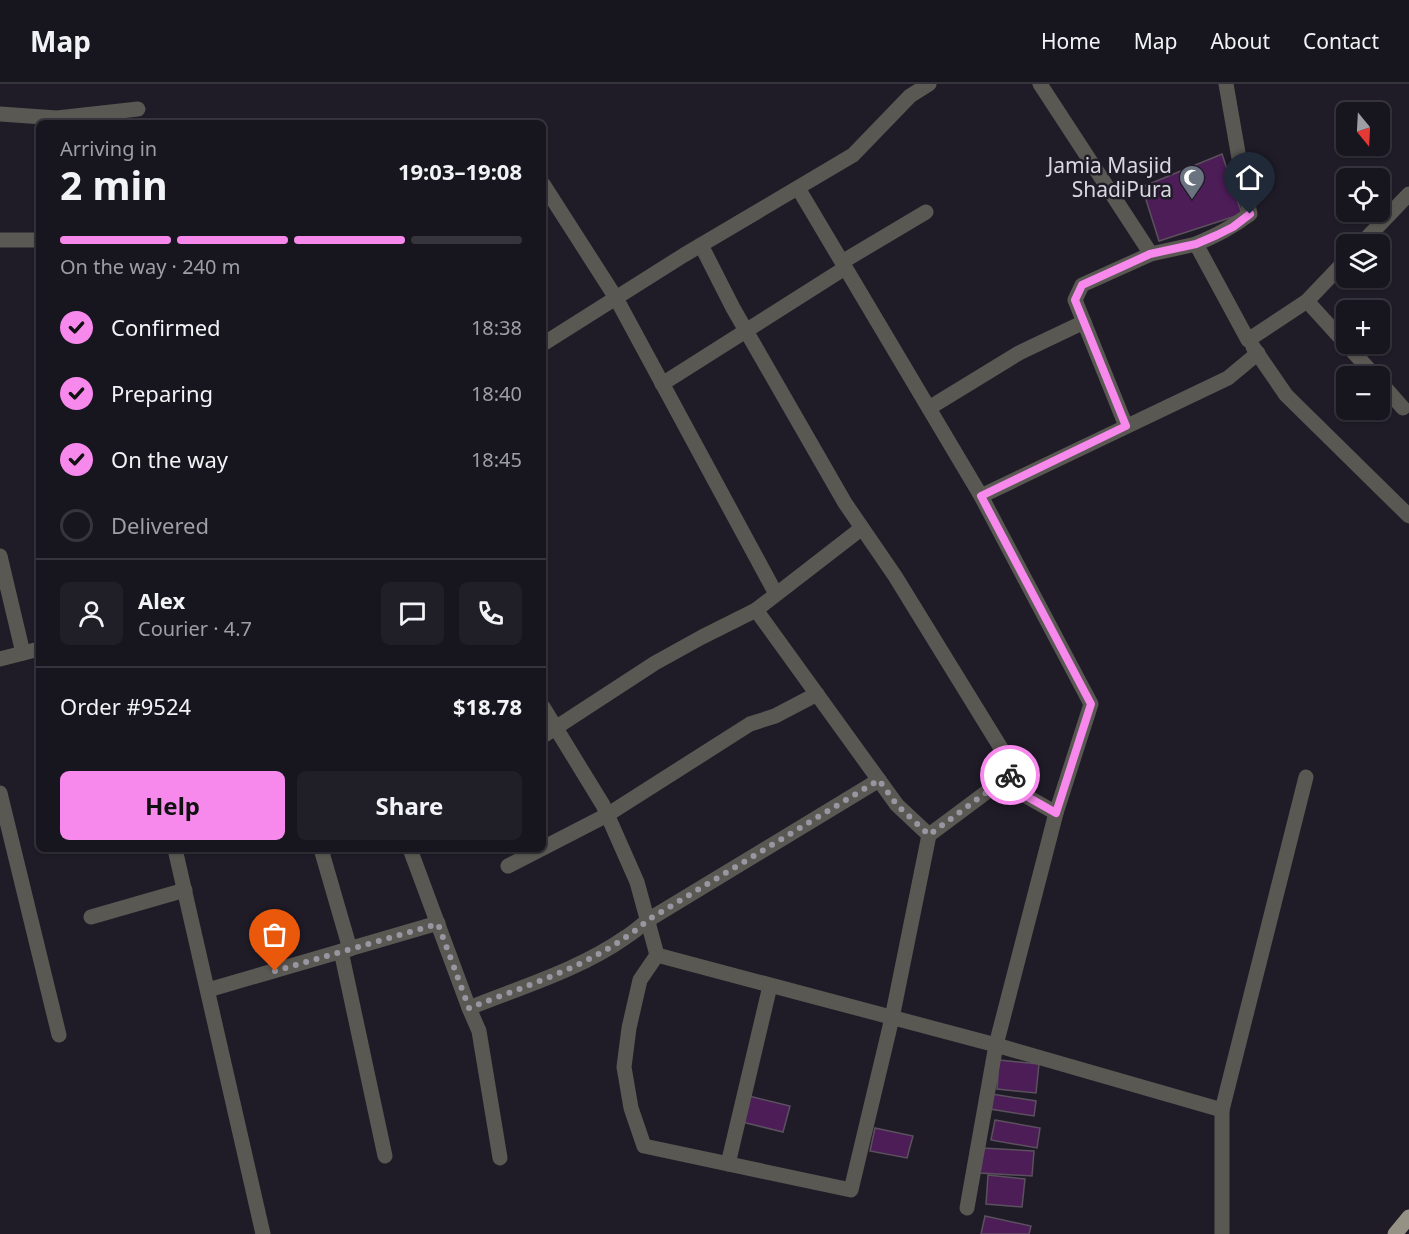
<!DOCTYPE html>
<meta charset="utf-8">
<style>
:root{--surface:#17151e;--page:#201e27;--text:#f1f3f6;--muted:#9e9fa4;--line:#36343c;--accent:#f788ec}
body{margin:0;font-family:"Noto Sans",sans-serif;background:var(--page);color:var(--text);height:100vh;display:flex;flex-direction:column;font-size:22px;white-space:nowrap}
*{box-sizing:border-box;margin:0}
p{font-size:20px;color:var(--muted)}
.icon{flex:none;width:33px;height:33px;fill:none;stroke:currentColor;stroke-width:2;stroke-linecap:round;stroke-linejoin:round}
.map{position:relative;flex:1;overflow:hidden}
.sheet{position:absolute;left:36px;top:36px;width:510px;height:732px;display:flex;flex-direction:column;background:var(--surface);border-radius:9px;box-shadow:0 2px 4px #0004,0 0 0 2px var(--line)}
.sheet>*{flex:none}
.needle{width:39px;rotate:162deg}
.controls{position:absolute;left:1336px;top:18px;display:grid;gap:12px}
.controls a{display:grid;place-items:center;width:54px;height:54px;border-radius:9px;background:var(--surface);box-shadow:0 2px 4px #0004,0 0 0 2px var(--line);font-size:30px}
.pin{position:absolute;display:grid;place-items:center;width:51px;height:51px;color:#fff;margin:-62px -26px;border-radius:50% 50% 50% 0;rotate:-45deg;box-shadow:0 0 6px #0007}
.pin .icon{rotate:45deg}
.courier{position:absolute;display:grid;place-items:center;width:60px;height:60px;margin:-30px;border:4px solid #f788ec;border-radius:50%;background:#fff;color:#222;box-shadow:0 2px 8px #0007}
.summary em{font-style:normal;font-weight:700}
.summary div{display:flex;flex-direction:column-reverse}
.summary{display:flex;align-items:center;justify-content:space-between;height:102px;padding:0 24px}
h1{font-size:39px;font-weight:700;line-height:45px}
.bar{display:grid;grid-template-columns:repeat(4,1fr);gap:9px 6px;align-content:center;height:72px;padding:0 24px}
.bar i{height:8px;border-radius:4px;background:var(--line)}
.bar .current{background:var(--accent)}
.bar p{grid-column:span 4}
.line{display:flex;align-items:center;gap:15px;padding:0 24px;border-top:2px solid var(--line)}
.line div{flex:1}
.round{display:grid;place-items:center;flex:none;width:63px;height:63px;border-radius:9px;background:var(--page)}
ol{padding:0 24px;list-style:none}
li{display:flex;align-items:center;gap:18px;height:66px}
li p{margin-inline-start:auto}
li .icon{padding:6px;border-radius:50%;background:var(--accent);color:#111;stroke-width:4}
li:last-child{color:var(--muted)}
li i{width:33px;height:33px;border:3px solid var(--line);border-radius:50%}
.action{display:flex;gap:12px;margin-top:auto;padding:12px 24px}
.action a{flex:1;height:69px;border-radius:9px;background:var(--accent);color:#111;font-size:24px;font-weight:700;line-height:69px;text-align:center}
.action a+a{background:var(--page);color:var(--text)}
header{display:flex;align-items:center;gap:36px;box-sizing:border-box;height:84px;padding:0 30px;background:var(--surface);border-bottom:2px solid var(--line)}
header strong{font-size:28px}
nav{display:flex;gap:33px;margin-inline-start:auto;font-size:21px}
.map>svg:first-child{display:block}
.building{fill:#4d1d58;stroke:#5b515d;stroke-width:1.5}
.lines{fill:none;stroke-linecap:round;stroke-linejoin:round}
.minor{stroke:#5a5852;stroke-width:15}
.major{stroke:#959185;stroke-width:15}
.done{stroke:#9896a0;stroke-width:6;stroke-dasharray:0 10.8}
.route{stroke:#f788ec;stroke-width:8}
.labels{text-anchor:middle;stroke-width:5;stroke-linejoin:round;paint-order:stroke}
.poi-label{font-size:21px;fill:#d9d8e0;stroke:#1f1c28;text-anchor:end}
</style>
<header>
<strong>Map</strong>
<nav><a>Home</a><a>Map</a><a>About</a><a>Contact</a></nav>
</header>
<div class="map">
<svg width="1409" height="1150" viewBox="0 0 1409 1150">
<rect width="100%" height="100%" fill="#1f1c28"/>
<g class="building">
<polygon points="1222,70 1242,130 1159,157 1142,103"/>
<polygon points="999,976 1039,980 1036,1009 997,1005"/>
<polygon points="992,1010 1036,1017 1034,1032 990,1025"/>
<polygon points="749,1012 790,1022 783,1048 742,1038"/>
<polygon points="995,1036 1040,1044 1037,1064 991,1056"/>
<polygon points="875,1044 913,1052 907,1074 870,1067"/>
<polygon points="982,1064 1034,1067 1032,1092 980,1089"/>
<polygon points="988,1091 1025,1095 1022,1123 986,1120"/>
<polygon points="985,1132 1031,1142 1029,1150 981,1150"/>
</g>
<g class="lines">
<g class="minor">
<polyline points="1040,0 1151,170 1196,160 1248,256 1307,217 1347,175"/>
<polyline points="0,30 57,34 138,25"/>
<polyline points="543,100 616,214 776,510"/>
<polyline points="798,104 981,412 1228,294 1258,269"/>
<polyline points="0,156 39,156"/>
<path d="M 1196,160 C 1217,151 1231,144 1250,130 L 1243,97 L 1226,0"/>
<polyline points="1361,160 1409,110"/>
<polyline points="701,161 733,224 845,419 895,492 1015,687 1026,712 1056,729"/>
<polyline points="842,178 926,128"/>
<polyline points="1307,217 1375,292"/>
<polyline points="543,260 684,171 853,71 910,12 929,0"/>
<polyline points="1253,263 1286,311 1409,432"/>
<polyline points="1380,298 1403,324"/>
<polyline points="662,300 845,184"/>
<polyline points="929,324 1019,269 1084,238"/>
<polyline points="1126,342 1075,216 1082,201 1151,170"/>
<polyline points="981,412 1091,620 1056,729 996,961 1222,1026 1222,1150"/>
<polyline points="862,444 756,526 897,721 929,751"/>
<polyline points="0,472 23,569"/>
<polyline points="0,575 39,565"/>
<polyline points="543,623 603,721 637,798 657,871 996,961 967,1124"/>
<polyline points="543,652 655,579 702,553 756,526"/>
<polyline points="0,709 59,951"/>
<polyline points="543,764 607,731 750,640 775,632 817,610"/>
<polyline points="175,765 263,1150"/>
<polyline points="321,765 350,865"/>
<polyline points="410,765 469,924 479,947 500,1074"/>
<polyline points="508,782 541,765"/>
<polyline points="91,833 185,806"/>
<polyline points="341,867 385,1072"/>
<polyline points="657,871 640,896 629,944 624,983 631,1024 644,1062 851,1106 892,934 929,751 1015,687"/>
<polyline points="208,906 438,839"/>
<path d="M 469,924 C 521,903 579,886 626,853 C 634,848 641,842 648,836 L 879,696"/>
<polyline points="1222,1026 1306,693"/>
<polyline points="728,1080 770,902"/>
</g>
<polyline class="major" points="1395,1150 1409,1133"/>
</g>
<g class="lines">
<path class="done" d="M 275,887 L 438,840 L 469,924 C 520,904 581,885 626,853 C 634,848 641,842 648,836 L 879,696 L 897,721 L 929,751 L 1010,691"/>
<polyline class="route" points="1010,691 1015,687 1026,712 1056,729 1091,620 981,412 1126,342 1075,216 1082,201 1150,170 1196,160 1217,151 1233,143 1250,130"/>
</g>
<defs>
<symbol id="mosque-pin" viewBox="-11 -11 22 30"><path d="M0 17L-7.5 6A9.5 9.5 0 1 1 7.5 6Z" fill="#6b7280" stroke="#1f1c28"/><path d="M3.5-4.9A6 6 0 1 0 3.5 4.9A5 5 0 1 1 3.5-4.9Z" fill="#fff"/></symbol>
</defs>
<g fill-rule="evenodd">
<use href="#mosque-pin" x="1177" y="79" width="30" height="40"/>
</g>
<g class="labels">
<g class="poi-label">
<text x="1172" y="89">Jamia Masjid<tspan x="1172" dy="24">ShadiPura</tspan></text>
</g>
</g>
</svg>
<div class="controls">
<a><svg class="needle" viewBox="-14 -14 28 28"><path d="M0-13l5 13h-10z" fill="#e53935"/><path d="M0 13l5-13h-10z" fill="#9e9fa4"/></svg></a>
<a><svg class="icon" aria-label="locate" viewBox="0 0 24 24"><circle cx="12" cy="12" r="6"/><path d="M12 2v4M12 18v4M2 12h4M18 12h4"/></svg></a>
<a><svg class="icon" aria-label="layers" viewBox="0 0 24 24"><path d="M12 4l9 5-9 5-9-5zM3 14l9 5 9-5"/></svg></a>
<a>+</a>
<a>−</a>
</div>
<div class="pin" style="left:275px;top:887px;background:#ea580c"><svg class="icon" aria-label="bag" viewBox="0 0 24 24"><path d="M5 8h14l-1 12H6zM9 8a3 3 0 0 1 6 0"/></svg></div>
<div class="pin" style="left:1250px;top:130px;background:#1f2937"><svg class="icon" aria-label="home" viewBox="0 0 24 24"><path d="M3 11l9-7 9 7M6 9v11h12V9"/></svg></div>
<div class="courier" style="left:1010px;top:691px"><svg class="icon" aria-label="bike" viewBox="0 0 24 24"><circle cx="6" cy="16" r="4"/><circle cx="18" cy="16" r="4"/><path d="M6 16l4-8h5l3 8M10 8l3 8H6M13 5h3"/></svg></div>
<section class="sheet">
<div class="summary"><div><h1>2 min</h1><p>Arriving in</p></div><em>19:03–19:08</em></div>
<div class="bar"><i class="current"></i><i class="current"></i><i class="current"></i><i></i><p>On the way · 240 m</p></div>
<ol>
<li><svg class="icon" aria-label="check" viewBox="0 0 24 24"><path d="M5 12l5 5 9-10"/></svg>Confirmed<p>18:38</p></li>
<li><svg class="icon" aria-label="check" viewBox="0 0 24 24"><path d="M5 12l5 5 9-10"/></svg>Preparing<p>18:40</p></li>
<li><svg class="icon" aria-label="check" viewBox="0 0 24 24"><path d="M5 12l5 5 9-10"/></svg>On the way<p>18:45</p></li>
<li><i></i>Delivered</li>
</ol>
<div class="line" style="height:108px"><a class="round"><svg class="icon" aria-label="person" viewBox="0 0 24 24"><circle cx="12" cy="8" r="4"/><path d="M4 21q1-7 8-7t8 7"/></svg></a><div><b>Alex</b><p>Courier · 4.7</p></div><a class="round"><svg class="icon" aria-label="chat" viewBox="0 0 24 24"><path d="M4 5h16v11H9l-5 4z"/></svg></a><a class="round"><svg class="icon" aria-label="phone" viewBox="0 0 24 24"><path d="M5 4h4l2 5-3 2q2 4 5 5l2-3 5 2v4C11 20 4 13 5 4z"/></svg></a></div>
<div class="line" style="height:78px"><div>Order #9524</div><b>$18.78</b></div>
<div class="action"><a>Help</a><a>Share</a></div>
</section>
</div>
